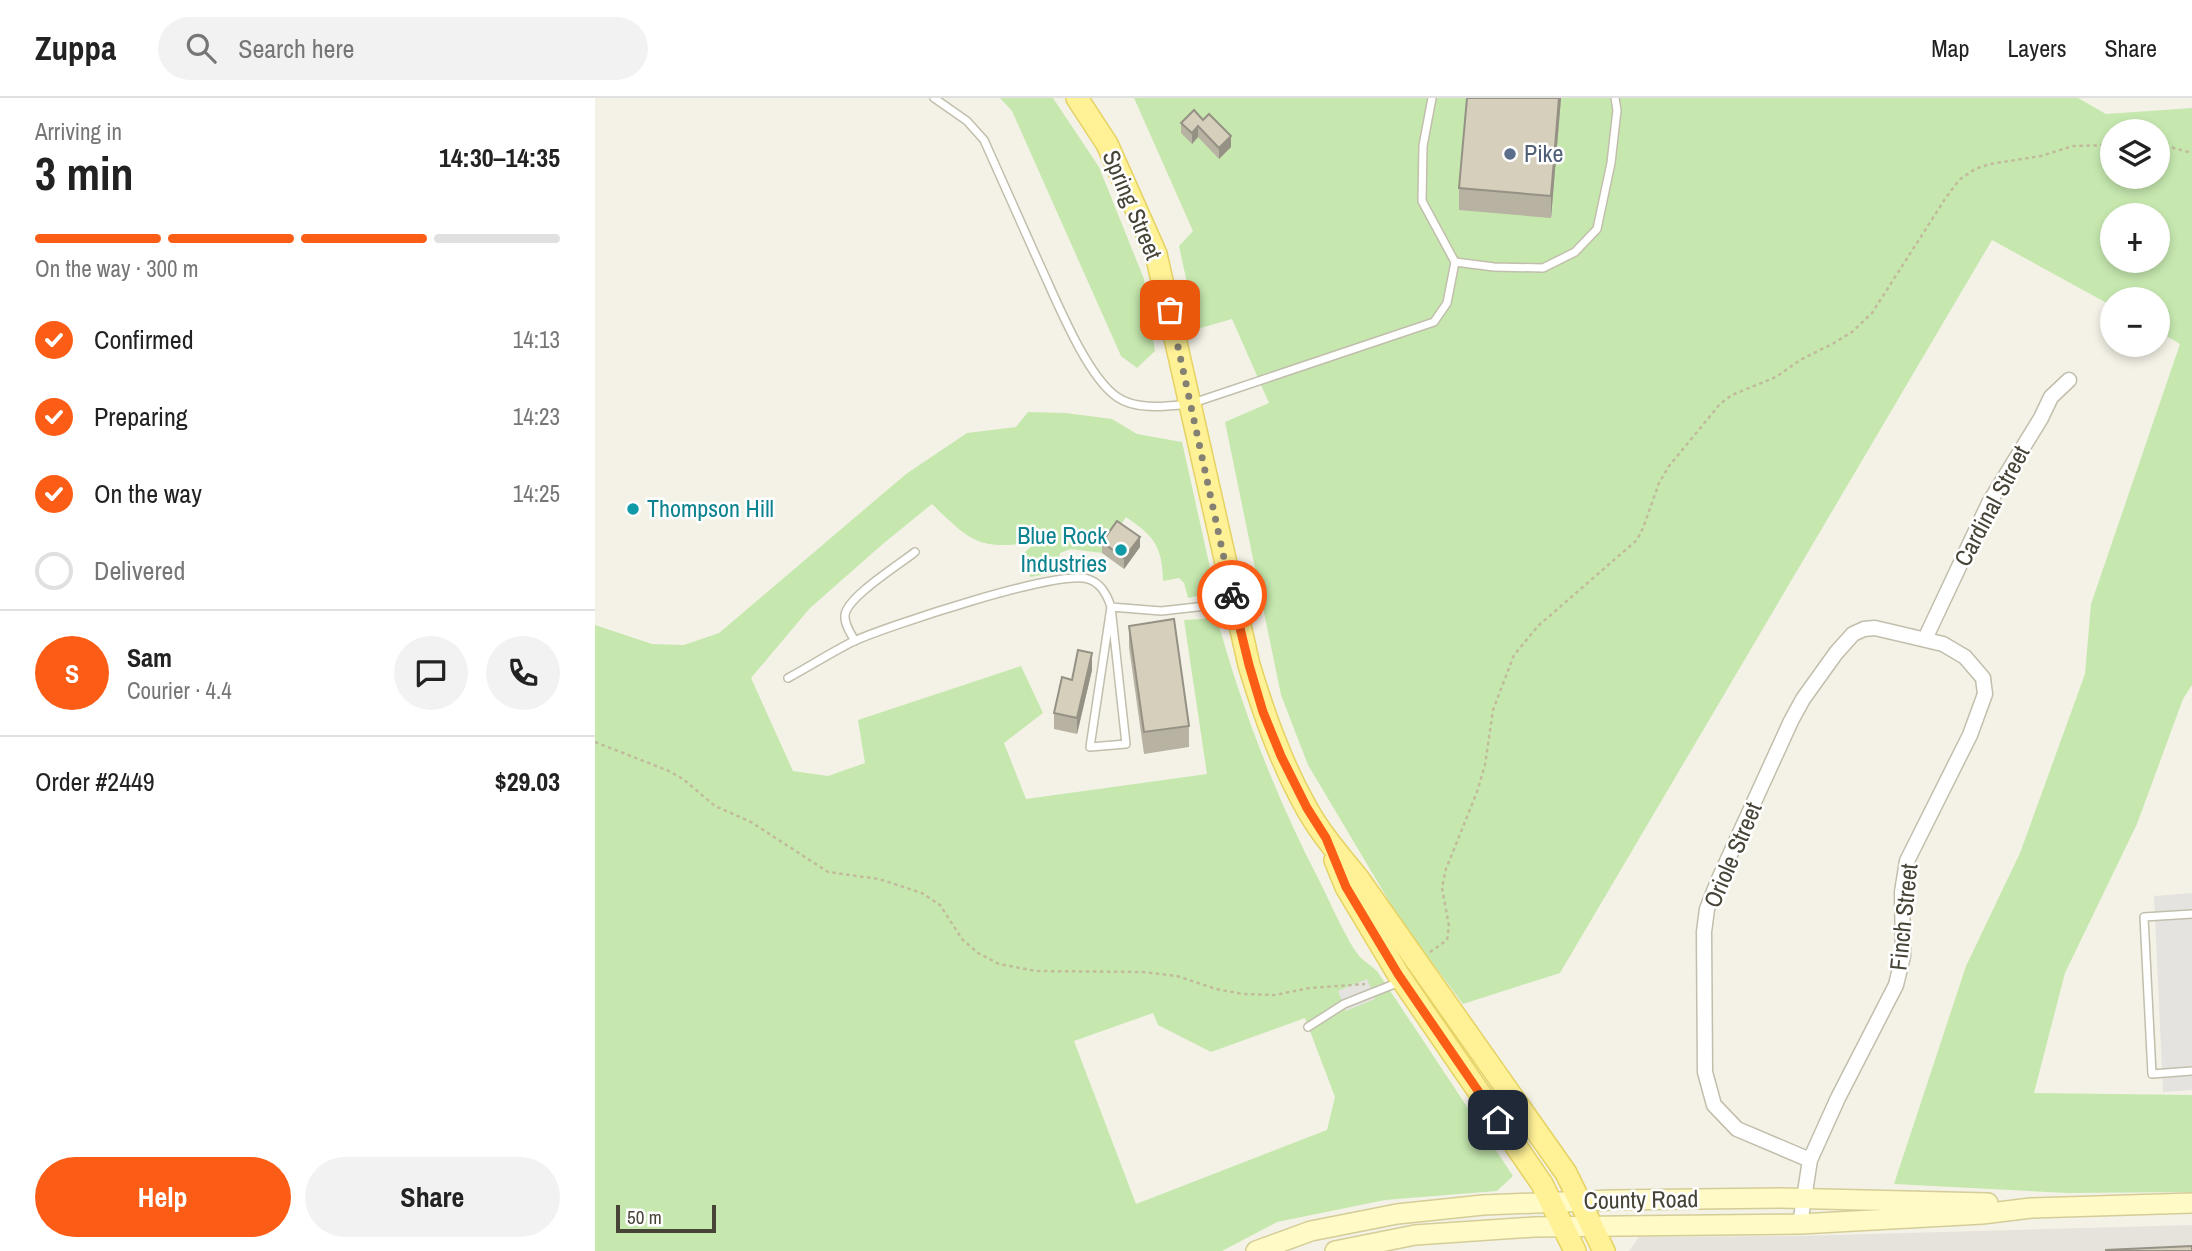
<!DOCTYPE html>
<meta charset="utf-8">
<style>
:root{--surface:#fff;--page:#f2f2f2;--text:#222;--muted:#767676;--line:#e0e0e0;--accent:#fb5d16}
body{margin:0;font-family:"Archivo Narrow",sans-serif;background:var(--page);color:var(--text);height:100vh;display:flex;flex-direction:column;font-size:26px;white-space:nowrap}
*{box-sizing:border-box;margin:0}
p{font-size:23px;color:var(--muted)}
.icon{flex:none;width:38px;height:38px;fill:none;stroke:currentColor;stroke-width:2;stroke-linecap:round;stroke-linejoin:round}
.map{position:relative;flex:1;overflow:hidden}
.details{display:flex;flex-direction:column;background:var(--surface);width:595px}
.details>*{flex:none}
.tools{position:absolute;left:1505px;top:21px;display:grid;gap:14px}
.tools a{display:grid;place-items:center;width:70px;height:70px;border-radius:50%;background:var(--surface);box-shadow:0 4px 10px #0003;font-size:35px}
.scale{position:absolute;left:21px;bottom:18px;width:100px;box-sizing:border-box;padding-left:7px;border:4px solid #474336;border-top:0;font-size:19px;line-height:24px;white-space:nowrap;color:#474336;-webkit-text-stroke:5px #fff;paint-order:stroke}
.pin{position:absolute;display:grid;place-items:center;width:60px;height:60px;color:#fff;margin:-30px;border-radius:14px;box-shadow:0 4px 10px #0006}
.courier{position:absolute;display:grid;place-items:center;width:70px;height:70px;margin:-35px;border:5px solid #fb5d16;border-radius:50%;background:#fff;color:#222;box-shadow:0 2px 9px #0007}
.headline em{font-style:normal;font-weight:700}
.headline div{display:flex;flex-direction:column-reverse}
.headline{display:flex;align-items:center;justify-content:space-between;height:119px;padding:0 35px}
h1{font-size:46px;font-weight:700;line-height:52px}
.bar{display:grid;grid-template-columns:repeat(4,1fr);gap:10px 7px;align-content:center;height:84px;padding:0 35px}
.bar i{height:9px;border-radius:5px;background:var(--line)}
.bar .active{background:var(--accent)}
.bar p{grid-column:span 4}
.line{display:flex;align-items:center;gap:18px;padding:0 35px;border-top:2px solid var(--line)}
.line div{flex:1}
.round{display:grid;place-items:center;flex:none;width:74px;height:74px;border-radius:37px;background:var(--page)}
ol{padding:0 35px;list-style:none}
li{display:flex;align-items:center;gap:21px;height:77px}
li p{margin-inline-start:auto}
li .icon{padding:7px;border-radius:50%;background:var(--accent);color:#fff;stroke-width:4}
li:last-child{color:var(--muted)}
li i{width:38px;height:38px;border:4px solid var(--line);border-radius:50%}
.button{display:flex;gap:14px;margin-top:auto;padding:14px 35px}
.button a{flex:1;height:80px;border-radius:42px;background:var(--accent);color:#fff;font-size:28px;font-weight:700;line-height:80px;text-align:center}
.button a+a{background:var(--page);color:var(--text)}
header{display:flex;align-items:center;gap:42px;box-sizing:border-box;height:98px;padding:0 35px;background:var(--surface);border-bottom:2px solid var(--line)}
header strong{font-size:33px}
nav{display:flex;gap:38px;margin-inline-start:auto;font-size:24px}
.search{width:490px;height:63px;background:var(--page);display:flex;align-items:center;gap:18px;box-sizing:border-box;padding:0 24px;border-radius:38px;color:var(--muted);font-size:26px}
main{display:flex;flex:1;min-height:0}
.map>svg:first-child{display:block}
.industrial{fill:#e6e3dc}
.green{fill:#c6e8af;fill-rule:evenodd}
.parking{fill:#e5e3df}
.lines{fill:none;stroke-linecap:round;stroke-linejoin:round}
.service-casing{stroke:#c2beac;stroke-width:10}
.minor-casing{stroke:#c2beac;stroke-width:17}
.secondary-casing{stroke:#d4cd97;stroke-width:22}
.primary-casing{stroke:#e5d264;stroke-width:24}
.path{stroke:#c1ba9b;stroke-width:2.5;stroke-dasharray:3.5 3.5;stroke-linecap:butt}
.service{stroke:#fff;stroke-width:7}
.minor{stroke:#fff;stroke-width:14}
.secondary{stroke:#fffac6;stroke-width:19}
.primary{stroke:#fff195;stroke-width:21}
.wall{fill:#b7b2a2}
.shaded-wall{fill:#959184}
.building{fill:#d5cfbc;stroke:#959184;stroke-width:2}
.done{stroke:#848074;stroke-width:7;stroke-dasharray:0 12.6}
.route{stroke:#fb5d16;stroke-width:9}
.service-dot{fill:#5c6f8a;stroke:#fff;stroke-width:2.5}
.culture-dot{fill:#0f9aa8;stroke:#fff;stroke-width:2.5}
.labels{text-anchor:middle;stroke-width:5;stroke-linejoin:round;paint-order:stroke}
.service-label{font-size:24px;fill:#4e5e75;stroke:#fff;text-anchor:start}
.street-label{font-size:24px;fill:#474336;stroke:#fff}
.culture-label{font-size:24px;fill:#0d838f;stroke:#fff;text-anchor:start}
</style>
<header>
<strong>Zuppa</strong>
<div class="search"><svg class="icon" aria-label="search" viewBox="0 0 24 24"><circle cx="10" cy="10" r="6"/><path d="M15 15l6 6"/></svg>Search here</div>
<nav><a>Map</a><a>Layers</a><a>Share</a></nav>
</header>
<main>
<section class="details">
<div class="headline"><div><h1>3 min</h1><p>Arriving in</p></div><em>14:30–14:35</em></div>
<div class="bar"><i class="active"></i><i class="active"></i><i class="active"></i><i></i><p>On the way · 300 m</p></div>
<ol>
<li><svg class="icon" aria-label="check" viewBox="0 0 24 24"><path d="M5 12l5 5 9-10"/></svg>Confirmed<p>14:13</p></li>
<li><svg class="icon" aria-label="check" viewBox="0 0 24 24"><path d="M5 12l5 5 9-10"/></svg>Preparing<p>14:23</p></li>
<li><svg class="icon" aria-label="check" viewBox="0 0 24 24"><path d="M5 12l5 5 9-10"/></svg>On the way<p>14:25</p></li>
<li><i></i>Delivered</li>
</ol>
<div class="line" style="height:126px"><b class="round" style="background:var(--accent);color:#fff">S</b><div><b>Sam</b><p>Courier · 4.4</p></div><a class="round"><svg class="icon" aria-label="chat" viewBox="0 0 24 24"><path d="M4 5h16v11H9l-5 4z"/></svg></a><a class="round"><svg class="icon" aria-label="phone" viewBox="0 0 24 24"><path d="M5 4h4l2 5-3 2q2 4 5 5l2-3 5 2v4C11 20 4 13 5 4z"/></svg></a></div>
<div class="line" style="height:91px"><div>Order #2449</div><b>$29.03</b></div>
<div class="button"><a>Help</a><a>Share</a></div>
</section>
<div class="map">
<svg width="1597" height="1153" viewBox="0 0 1597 1153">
<rect width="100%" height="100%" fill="#f4f2e7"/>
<polygon class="industrial" points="1597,1127 1597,1153 1034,1153 1044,1139 1201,1138"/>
<g class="green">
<polygon points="405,0 458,0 504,69 549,181 560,253 542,270 526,258 417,13"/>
<path d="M 539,0 L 1483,0 L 1511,16 L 1597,10 L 1597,587 L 1588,601 L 1542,726 L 1470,875 L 1439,995 L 1597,997 L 1597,1094 L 1472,1095 L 1299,1086 L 1371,868 L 1425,755 L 1490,576 L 1496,506 L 1585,246 L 1563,233 L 1563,201 L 1517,201 L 1517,208 L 1397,142 L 965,875 L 868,906 L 804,820 L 713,667 L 686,597 L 630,324 L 674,305 L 637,221 L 602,231 L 584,148 L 598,133 ZM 1517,33 L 1563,33 L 1563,79 L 1517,79 ZM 1517,117 L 1563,117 L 1563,163 L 1517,163 Z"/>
<path d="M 433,314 L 471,315 L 517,321 L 542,336 L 587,344 L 618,483 C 614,494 605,498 593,500 L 589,485 L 584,480 L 568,483 C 567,448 560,439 531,419 L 507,455 L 476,451 L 465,455 L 462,471 L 453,476 L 435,479 L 428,456 L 441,444 C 385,452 378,446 337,406 L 289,445 L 215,510 L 156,580 L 198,673 L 233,678 L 270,665 L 263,622 L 426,568 L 448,615 L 409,645 L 431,701 L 612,676 L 589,522 L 622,520 C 647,612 681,699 725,784 C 734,802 753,845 765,859 C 770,864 777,868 782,873 L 918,1078 L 902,1093 L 790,1102 L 682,1124 L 627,1153 L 0,1153 L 0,527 L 57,546 L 89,547 L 124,535 L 311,376 L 372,335 L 421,329 ZM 558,915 L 563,927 L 616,954 L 710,920 L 740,999 L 732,1032 L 541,1106 L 479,943 Z"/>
</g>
<g class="parking">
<polygon points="1597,795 1597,992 1568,994 1559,798"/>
<polygon points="772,881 780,901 751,913 743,893"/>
</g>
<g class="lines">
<defs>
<g id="service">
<path d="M 339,0 L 372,23 L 389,42 C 407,83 426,124 444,165 C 460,199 491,278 522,299 C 542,313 573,308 595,306 L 839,224 L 852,205 L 860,164 L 827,103 L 828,48 L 837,0"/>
<polyline points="860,164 899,169 948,170 980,154 1002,131 1016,65 1022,12 1020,0"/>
<path d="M 260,543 C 256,536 249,526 250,517 C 252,499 305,466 320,454"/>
<path d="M 193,580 C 215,568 237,554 259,543 C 293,528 464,471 493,481 C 506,485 512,496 516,509 L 531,646 L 495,649 L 516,509 L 566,513 L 638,505"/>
<polyline points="1597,816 1549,819 1557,976 1597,973"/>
<polyline points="713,929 749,906 807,883"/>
</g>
<g id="minor">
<polyline points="1330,541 1394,405 1446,320 1456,299 1474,282"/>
<polyline points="1205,1126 1215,1062 1243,1000 1301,887 1308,858 1307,794 1312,763 1375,637 1390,596 1388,580 1370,559 1348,546 1280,530 1269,531 1258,536 1241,555 1208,601 1196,623 1123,783 1112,811 1109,834 1110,974 1119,1007 1142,1031 1215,1062"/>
</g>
<g id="secondary">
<polyline points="661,1153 716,1133 802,1116 888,1107 1017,1102 1186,1100 1393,1105"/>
<polyline points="740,1153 820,1137 939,1129 1205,1126 1387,1116 1436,1110 1597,1105"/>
</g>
<g id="primary">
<path d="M 482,0 L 512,46 L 561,156 L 654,567 C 669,616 686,665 712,711 C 726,736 745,758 763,780 L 971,1075 L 1009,1153"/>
<polyline points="740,762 751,789 803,876 947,1086 980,1153"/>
</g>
</defs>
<use href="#service" class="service-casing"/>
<use href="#minor" class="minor-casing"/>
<use href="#secondary" class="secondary-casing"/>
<use href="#primary" class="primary-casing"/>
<g class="path">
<polyline points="1563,48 1575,49 1597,55"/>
<polyline points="0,644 74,673 88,681 120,708 156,724 233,774 284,781 327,795 345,807 367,841 383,855 404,866 441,873 548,874 582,878 621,891 648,896 680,897 714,890 770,886"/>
<polyline points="835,854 852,842 854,828 847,790 851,771 882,694 890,667 898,612 919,557 943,528 1042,442 1048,430 1064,385 1074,368 1125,306 1137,297 1181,279 1205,262 1239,245 1257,234 1277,215 1350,101 1364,82 1380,71 1395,66 1446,58 1478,48 1517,47"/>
</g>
<use href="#service" class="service"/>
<use href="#minor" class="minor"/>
<use href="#secondary" class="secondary"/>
<use href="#primary" class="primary"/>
</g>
<g class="wall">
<polygon points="966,0 956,120 864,112 864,90"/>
<polygon points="599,12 636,49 624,61 603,39 597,46 586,35 586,25"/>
<polygon points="507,444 545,449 529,471 507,455"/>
<polygon points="534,528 594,628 594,649 549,656 534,549"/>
<polygon points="497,572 482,636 459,631 459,615 477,582"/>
</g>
<g class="shaded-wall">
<polygon points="964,0 966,0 956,120 956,98"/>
<polygon points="603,28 603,39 597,46 597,35"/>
<polygon points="636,38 636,49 624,61 624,50"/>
<polygon points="545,439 545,449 529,471 529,460"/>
<polygon points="497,555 497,572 482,636 482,620"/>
</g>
<g class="building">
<polygon points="872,0 964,0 956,98 864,90"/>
<polygon points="599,12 608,22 614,16 636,38 624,50 603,28 597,35 586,25"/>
<polygon points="522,423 545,439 529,460 507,444"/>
<polygon points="579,521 594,628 549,634 534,528"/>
<polygon points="483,552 497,555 482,620 459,615 467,579 477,582"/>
<polygon points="1597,1148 1597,1153 1511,1153 1511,1152"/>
</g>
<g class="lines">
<polyline class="done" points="575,212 637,497"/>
<polyline class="route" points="637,497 654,567 668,614 686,658 712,710 731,740 751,789 803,876 903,1022"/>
</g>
<circle class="service-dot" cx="915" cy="56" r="7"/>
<g class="culture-dot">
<circle cx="38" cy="411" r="7"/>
<circle cx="526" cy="452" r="7"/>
</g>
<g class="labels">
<g class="service-label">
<text x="929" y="64">Pike</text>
</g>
<g class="street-label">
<text transform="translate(537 107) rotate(67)" y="8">Spring Street</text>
<text transform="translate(1397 408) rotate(-62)" y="8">Cardinal Street</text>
<text transform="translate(1138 757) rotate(-67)" y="8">Oriole Street</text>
<text transform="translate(1309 819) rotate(-84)" y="8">Finch Street</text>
<text transform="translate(1046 1102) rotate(-1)" y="8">County Road</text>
</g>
<g class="culture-label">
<text x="52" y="419">Thompson Hill</text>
<text x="512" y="446" text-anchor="end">Blue Rock<tspan x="512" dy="28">Industries</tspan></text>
</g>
</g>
</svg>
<div class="tools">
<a><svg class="icon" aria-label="layers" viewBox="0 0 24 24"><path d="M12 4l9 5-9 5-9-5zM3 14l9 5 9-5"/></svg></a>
<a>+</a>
<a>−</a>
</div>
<div class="scale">50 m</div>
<div class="pin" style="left:575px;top:212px;background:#ea580c"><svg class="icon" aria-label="bag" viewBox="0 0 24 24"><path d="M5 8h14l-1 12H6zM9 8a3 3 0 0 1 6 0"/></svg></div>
<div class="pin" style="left:903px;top:1022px;background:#1f2937"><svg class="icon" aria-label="home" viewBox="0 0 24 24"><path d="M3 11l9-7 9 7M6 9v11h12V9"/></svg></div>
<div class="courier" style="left:637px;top:497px"><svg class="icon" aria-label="bike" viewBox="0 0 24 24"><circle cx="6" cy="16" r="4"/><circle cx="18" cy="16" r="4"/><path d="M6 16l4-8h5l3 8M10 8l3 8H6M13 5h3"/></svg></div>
</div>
</main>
